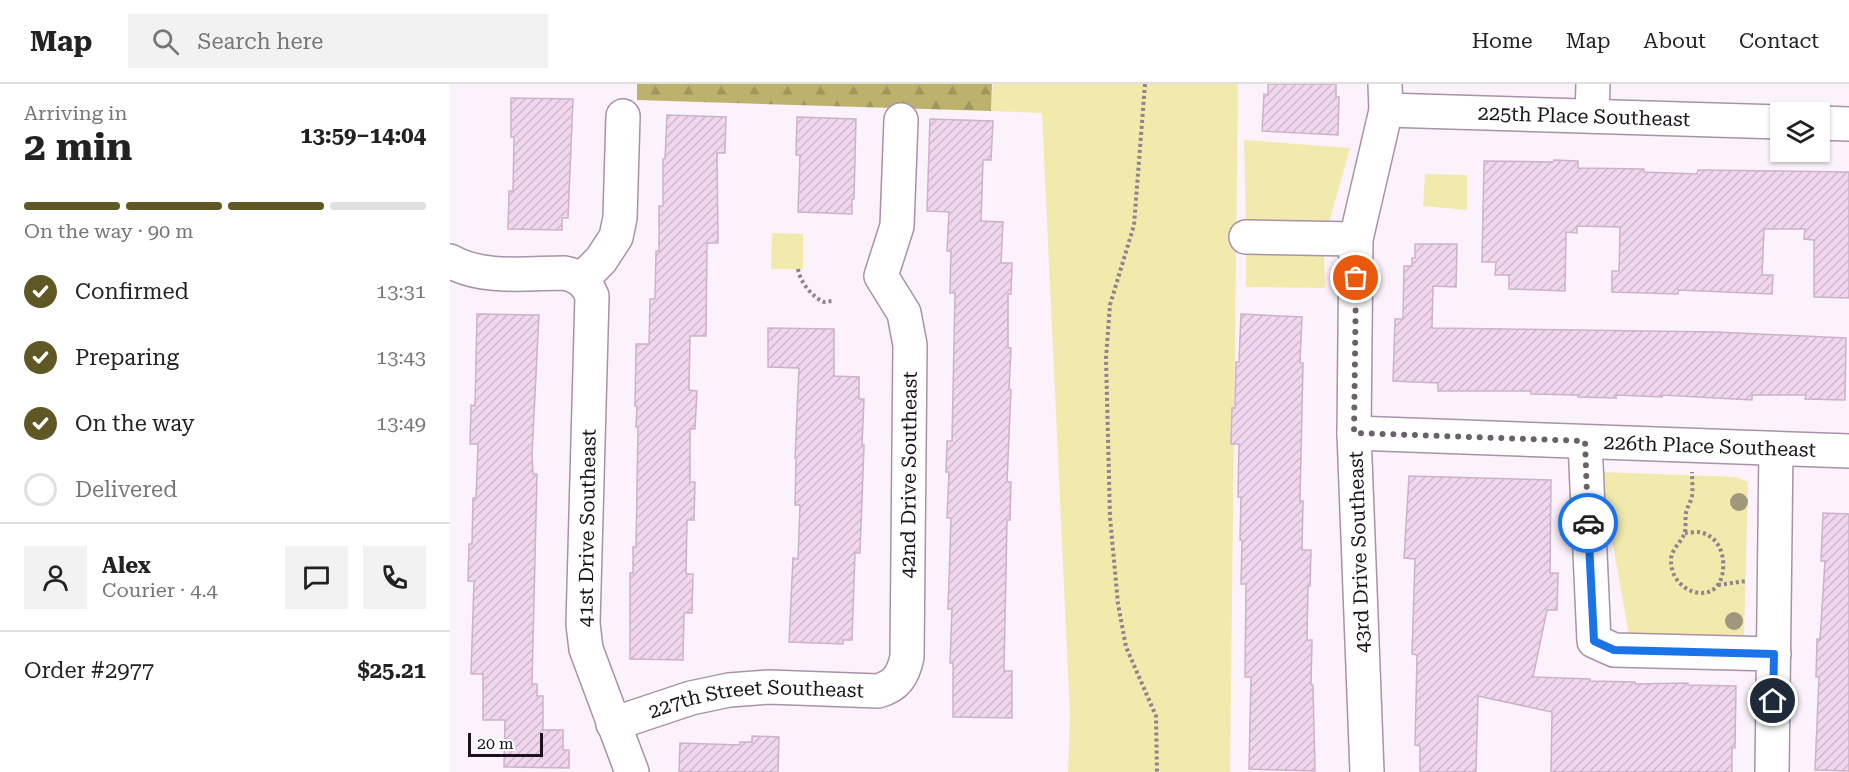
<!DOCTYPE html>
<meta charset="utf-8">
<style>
:root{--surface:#fff;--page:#f2f2f2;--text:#222;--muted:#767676;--line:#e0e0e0;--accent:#605824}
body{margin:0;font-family:"Roboto Serif",serif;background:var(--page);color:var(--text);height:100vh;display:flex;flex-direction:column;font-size:22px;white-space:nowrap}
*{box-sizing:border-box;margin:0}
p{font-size:20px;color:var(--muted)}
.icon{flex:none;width:33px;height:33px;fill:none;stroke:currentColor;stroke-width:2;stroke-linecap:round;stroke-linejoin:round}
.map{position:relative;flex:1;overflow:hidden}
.sheet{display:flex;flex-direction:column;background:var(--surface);width:450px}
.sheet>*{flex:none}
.tools{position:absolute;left:1320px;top:18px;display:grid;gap:12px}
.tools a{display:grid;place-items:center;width:60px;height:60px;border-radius:0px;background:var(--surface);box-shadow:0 2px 4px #0004;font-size:30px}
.scale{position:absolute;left:18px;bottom:15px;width:75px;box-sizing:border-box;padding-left:6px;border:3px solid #1b131b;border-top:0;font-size:16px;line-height:21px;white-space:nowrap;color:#1b131b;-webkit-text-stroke:4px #fff;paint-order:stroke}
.pin{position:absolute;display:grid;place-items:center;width:51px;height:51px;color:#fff;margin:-26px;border:3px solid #fff;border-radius:50%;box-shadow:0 2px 6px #0007}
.courier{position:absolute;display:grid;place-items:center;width:60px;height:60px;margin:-30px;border:4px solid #1a73e8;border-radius:50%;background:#fff;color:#222;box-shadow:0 2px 8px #0007}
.headline em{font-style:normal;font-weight:700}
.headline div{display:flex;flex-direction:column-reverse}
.headline{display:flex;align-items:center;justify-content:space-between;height:102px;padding:0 24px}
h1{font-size:39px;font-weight:700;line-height:45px}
.bar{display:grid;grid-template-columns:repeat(4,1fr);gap:9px 6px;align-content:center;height:72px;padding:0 24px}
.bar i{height:8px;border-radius:4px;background:var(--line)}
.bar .selected{background:var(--accent)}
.bar p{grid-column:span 4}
.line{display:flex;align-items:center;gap:15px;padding:0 24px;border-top:2px solid var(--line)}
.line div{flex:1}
.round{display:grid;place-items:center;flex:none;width:63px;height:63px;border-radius:0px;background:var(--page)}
ol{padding:0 24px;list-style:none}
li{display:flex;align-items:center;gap:18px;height:66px}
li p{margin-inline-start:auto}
li .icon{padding:6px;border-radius:50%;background:var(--accent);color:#fff;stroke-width:4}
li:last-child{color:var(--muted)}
li i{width:33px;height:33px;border:3px solid var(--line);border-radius:50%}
header{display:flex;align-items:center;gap:36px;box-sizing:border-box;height:84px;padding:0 30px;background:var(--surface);border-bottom:2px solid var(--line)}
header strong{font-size:28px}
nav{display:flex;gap:33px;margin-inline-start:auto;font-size:21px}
.search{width:420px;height:54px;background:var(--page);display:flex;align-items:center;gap:15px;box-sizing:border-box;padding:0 21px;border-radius:0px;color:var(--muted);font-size:22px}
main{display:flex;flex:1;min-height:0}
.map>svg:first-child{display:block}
.green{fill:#f2e9ad}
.forest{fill:url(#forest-firs)}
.building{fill:url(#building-hatch);stroke:#cbb3c9;stroke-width:1.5}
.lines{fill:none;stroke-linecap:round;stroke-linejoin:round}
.minor-casing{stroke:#a992a7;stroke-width:36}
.path{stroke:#8d848d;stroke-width:4;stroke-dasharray:3 3;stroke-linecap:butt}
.minor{stroke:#fff;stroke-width:33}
.tree{fill:#a0977f}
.done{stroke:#6a616a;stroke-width:6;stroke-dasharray:0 10.8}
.route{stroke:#1a73e8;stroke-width:8}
.labels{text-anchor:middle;stroke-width:4.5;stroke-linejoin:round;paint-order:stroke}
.street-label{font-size:20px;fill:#1b131b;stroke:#fff}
</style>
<header>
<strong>Map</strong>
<div class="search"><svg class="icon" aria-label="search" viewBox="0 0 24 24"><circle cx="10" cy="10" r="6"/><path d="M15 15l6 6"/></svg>Search here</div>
<nav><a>Home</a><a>Map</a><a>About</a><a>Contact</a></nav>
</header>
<main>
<section class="sheet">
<div class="headline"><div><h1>2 min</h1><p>Arriving in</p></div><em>13:59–14:04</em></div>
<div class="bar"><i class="selected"></i><i class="selected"></i><i class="selected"></i><i></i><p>On the way · 90 m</p></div>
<ol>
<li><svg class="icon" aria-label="check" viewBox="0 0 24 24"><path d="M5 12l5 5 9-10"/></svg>Confirmed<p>13:31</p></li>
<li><svg class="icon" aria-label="check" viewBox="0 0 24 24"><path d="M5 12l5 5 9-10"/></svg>Preparing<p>13:43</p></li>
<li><svg class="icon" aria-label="check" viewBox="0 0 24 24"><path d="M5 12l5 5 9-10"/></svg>On the way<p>13:49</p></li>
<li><i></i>Delivered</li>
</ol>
<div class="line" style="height:108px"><a class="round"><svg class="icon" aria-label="person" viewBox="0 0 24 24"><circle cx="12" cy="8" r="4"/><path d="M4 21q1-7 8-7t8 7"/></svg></a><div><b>Alex</b><p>Courier · 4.4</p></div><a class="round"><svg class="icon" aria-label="chat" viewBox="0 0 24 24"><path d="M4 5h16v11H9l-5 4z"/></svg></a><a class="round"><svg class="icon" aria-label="phone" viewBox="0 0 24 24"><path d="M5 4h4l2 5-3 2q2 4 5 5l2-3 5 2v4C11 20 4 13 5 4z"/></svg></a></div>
<div class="line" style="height:78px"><div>Order #2977</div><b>$25.21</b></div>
</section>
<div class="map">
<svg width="1399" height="688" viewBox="0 0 1399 688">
<defs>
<pattern id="forest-firs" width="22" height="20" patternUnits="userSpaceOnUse" patternTransform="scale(1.5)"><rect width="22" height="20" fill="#bcb16d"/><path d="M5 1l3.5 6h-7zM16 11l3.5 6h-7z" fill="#a1975e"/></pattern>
<pattern id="building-hatch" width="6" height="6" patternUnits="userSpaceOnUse" patternTransform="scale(1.5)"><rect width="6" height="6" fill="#f0d7ee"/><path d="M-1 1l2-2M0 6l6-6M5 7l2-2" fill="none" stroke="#cdb8cc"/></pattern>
</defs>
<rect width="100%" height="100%" fill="#fcf2fc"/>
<g class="green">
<polygon points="543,0 788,0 780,688 618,688 620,631 592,29 541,27"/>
<polygon points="794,56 900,64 878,142 796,141"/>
<polygon points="975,90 1017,91 1017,126 973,122"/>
<polygon points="322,149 353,150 353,185 321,185"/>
<polygon points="796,166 874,167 875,204 796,203"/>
<polygon points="1150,388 1286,393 1298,398 1294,554 1179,551"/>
</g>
<polygon class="forest" points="187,0 542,0 541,27 187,16"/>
<g class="building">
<polygon points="818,0 886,0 886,13 889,13 888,51 812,47 814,10 818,11"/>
<polygon points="61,14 123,15 118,134 112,134 112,146 58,145 59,107 63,107 64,53 61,53"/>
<polygon points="217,31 276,33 275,69 267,69 268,159 257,159 256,252 240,252 239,306 247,307 245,345 240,345 240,398 245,398 244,436 237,436 236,490 243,490 242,529 234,529 233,576 180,575 180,489 183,489 183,463 186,463 188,343 186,343 187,322 185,322 186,260 199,260 200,215 205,215 206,167 209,167 209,122 213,122 213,75 215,75"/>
<polygon points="347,33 406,35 404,115 402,115 402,130 348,128 350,71 346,71"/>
<polygon points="480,35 543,37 541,76 533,76 531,137 553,138 551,179 562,179 561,210 558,210 558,264 561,264 559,305 561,306 557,398 561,398 560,436 557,436 554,587 562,587 562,634 503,633 503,579 500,579 502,525 498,525 501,434 497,434 499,388 496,388 497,357 502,357 505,209 500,209 501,167 497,167 499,128 477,127"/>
<polygon points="1104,76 1128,77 1128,84 1194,85 1194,88 1247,90 1248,86 1399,88 1399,214 1364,213 1364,156 1354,155 1355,145 1314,145 1312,191 1323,191 1322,210 1228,206 1228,210 1162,208 1162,187 1169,187 1170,143 1127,142 1127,149 1116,148 1115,207 1059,205 1059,191 1045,191 1046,178 1032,178 1034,77 1103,78"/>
<polygon points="965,160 1007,160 1006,203 983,202 982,244 1266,248 1396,254 1395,316 1355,315 1356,311 1302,311 1302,316 1212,311 1212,313 1166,311 1166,314 1128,313 1128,311 1081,310 1081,307 988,307 988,299 943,297 945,235 953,235 954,182 962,182 962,174 965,174"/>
<polygon points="27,230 89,231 82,370 83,390 87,390 82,600 87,600 87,612 93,612 93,646 113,646 113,666 119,666 119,684 54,683 55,636 33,636 33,590 21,590 24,497 18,497 19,460 22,460 23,414 26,414 28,360 20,360 21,321 25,322"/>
<polygon points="791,230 852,233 850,279 853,279 850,417 853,417 852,466 861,466 860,502 858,502 857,556 862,556 861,601 863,601 865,687 799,685 801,593 795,593 796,500 791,500 792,456 790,456 791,413 788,413 789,360 781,360 782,324 785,324 786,278 789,278"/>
<polygon points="318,244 384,245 384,292 409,293 409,315 414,315 412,361 414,361 410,469 405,469 402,556 393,556 393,560 339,558 343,474 348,475 350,421 345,421 346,374 345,374 349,284 318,283"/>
<polygon points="959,392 1101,396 1100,489 1108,489 1107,526 1097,526 1083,593 1140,595 1140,597 1185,598 1185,600 1238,599 1238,601 1286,602 1285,664 1282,663 1282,688 1101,688 1102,628 1028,612 1026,688 970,688 970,662 965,661 967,571 962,570 965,475 954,474"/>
<polygon points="1373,429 1399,430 1399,687 1365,686 1369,593 1366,593 1367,555 1370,555 1375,477 1371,477"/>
<polygon points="302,652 329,653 328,688 229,688 230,659 290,661 290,658 302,658"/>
</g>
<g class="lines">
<defs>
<g id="minor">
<path id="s1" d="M 936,26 L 1330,38"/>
<polyline points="1142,32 1143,0"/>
<polyline points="1370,39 1399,40"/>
<polyline points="796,153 906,155"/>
<path d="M 0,177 C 32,196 79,189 114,189 C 129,192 136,198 142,212 L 133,540 L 136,565 L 182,688"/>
<polyline points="132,195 151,176 166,153 170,134 173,32"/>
<path id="s2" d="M 904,349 L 1399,367"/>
<polyline points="1135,358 1144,557 1164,566 1324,570"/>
<path id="s3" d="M 163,640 L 241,614 L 279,606 L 319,603 L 428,607 C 446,602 453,592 457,573 L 460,261 L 454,229 L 431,192 L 447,142 L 451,36"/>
<polyline points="917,688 904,349 906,155 936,26 935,0"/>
<polyline points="1322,688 1326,365"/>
</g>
</defs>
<use href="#minor" class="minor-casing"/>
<g class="path">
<polyline points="695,0 684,141 660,221 656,274 660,433 668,520 676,563 706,632 707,688"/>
<path d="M 348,185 C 350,198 362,213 374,218 L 382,217"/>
<path d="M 1235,449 C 1240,449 1248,447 1253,449 C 1271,455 1276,475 1272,492 C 1264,523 1220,508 1221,476 C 1221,465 1232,458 1235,448 C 1236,442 1235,435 1236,429 C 1237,423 1241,418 1242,412 C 1243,404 1242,396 1242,388"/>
<polyline points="1268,501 1296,497"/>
</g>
<use href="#minor" class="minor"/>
</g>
<g class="tree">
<circle cx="1289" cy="418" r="9"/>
<circle cx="1284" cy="537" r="9"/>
</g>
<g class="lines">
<polyline class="done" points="906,194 904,349 1135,357 1138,439"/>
<polyline class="route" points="1138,439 1144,557 1164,566 1324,570 1323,617"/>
</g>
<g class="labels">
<g class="street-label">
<text dy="7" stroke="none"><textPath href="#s1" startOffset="198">225th Place Southeast</textPath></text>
<text dy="7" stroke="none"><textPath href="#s2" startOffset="356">226th Place Southeast</textPath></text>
<text dy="7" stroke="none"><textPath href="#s3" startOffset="500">42nd Drive Southeast</textPath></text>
<text transform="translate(137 444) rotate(-89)" y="7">41st Drive Southeast</text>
<text transform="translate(909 468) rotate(-92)" y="7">43rd Drive Southeast</text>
<text dy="7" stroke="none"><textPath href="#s3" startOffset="147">227th Street Southeast</textPath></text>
</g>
</g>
</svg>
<div class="tools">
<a><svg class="icon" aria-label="layers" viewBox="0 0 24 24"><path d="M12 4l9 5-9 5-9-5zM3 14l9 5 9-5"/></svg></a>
</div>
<div class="scale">20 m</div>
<div class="pin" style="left:906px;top:194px;background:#ea580c"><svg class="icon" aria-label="bag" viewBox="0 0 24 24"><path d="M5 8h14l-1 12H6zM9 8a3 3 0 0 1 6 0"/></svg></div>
<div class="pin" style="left:1323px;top:617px;background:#1f2937"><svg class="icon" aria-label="home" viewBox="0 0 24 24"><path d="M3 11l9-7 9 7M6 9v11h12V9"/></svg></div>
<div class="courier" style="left:1138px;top:439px"><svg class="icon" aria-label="car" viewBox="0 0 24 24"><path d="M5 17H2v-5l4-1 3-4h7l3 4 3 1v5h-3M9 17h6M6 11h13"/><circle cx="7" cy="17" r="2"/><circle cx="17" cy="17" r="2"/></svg></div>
</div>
</main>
